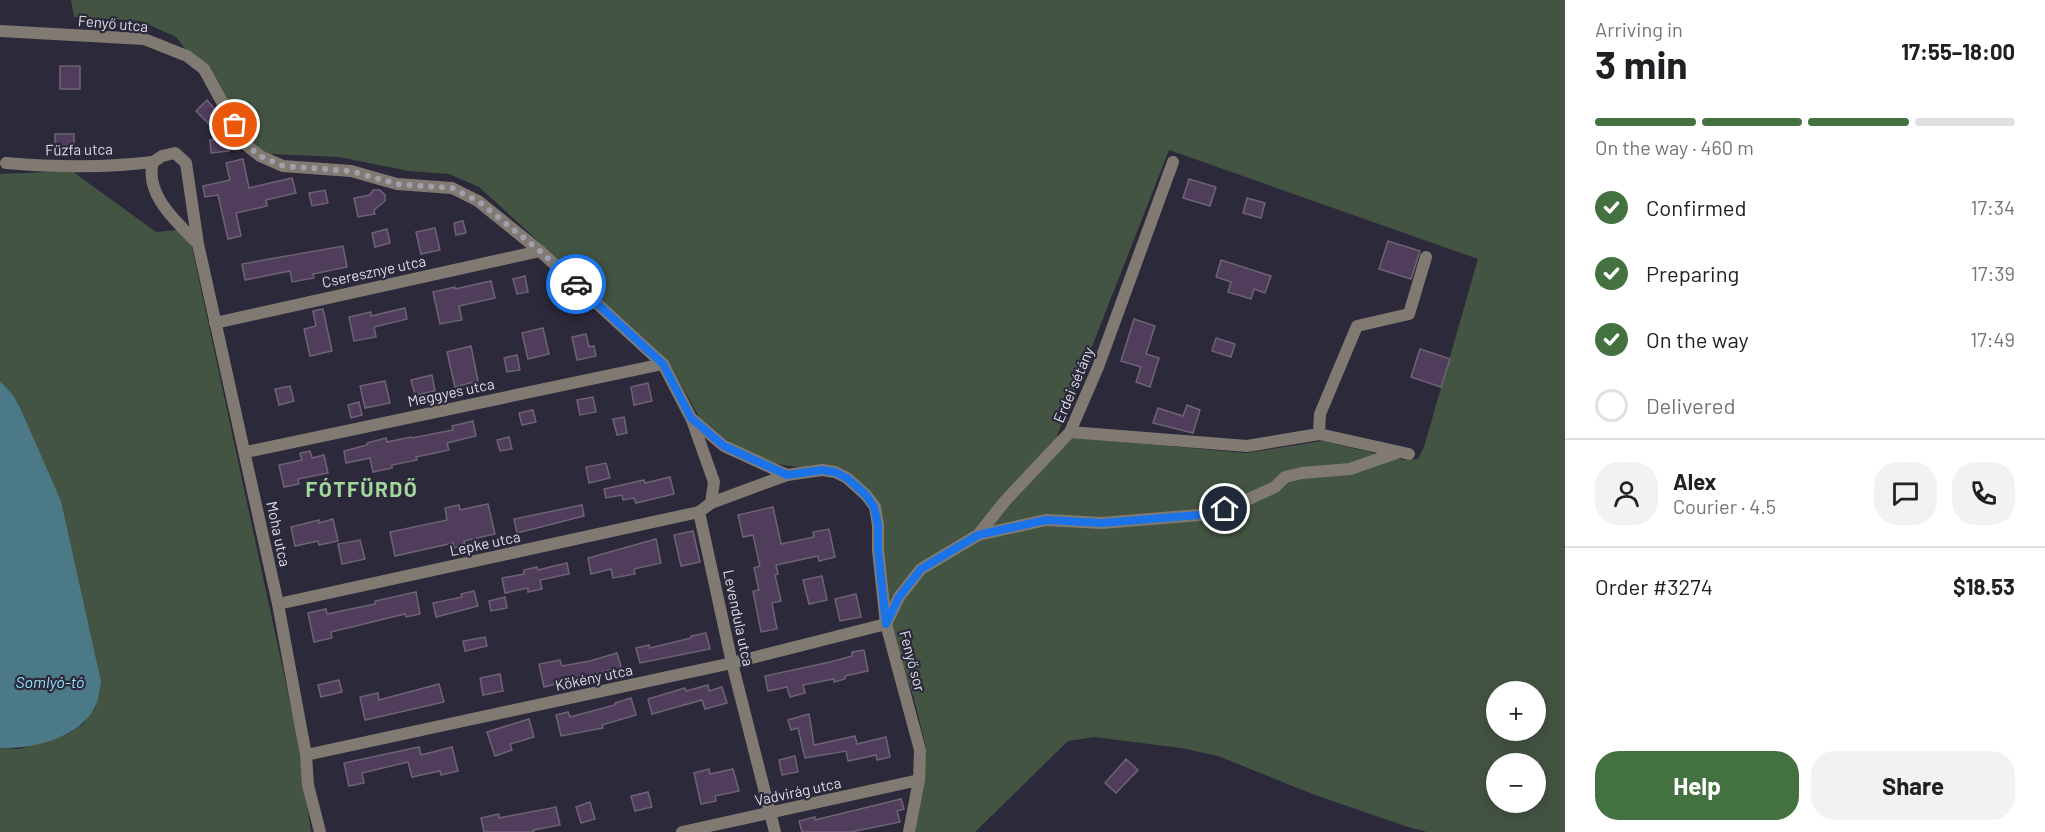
<!DOCTYPE html>
<meta charset="utf-8">
<style>
:root{--surface:#fff;--page:#f2f2f2;--text:#202124;--muted:#757577;--line:#e0e0e0;--accent:#43713f}
body{margin:0;font-family:Barlow,sans-serif;background:var(--page);color:var(--text);height:100vh;display:flex;flex-direction:column;font-size:22px;white-space:nowrap}
*{box-sizing:border-box;margin:0}
p{font-size:20px;color:var(--muted)}
.icon{flex:none;width:33px;height:33px;fill:none;stroke:currentColor;stroke-width:2;stroke-linecap:round;stroke-linejoin:round}
.map{position:relative;flex:1;overflow:hidden}
.side{display:flex;flex-direction:column;background:var(--surface);width:480px}
.side>*{flex:none}
.buttons{position:absolute;left:1486px;top:681px;display:grid;gap:12px}
.buttons a{display:grid;place-items:center;width:60px;height:60px;border-radius:50%;background:var(--surface);box-shadow:0 3px 15px #0003;font-size:30px}
.pin{position:absolute;display:grid;place-items:center;width:51px;height:51px;color:#fff;margin:-26px;border:3px solid #fff;border-radius:50%;box-shadow:0 2px 6px #0007}
.courier{position:absolute;display:grid;place-items:center;width:60px;height:60px;margin:-30px;border:4px solid #1a73e8;border-radius:50%;background:#fff;color:#222;box-shadow:0 2px 8px #0007}
.summary em{font-style:normal;font-weight:700}
.summary div{display:flex;flex-direction:column-reverse}
.summary{display:flex;align-items:center;justify-content:space-between;height:102px;padding:0 30px}
h1{font-size:39px;font-weight:700;line-height:45px}
.bar{display:grid;grid-template-columns:repeat(4,1fr);gap:9px 6px;align-content:center;height:72px;padding:0 30px}
.bar i{height:8px;border-radius:4px;background:var(--line)}
.bar .on{background:var(--accent)}
.bar p{grid-column:span 4}
.line{display:flex;align-items:center;gap:15px;padding:0 30px;border-top:2px solid var(--line)}
.line div{flex:1}
.round{display:grid;place-items:center;flex:none;width:63px;height:63px;border-radius:24px;background:var(--page)}
ol{padding:0 30px;list-style:none}
li{display:flex;align-items:center;gap:18px;height:66px}
li p{margin-inline-start:auto}
li .icon{padding:6px;border-radius:50%;background:var(--accent);color:#fff;stroke-width:4}
li:last-child{color:var(--muted)}
li i{width:33px;height:33px;border:3px solid var(--line);border-radius:50%}
.cta{display:flex;gap:12px;margin-top:auto;padding:12px 30px}
.cta a{flex:1;height:69px;border-radius:24px;background:var(--accent);color:#fff;font-size:24px;font-weight:700;line-height:69px;text-align:center}
.cta a+a{background:var(--page);color:var(--text)}
main{display:flex;flex:1;min-height:0}
.map>svg:first-child{display:block}
.green{fill:#445443;fill-rule:evenodd}
.water{fill:#4b7987}
.building{fill:#4f3d5b;stroke:#6e6375;stroke-width:1.5}
.lines{fill:none;stroke-linecap:round;stroke-linejoin:round}
.minor{stroke:#807a72;stroke-width:12}
.done{stroke:#a09fab;stroke-width:6;stroke-dasharray:0 10.8}
.route{stroke:#1a73e8;stroke-width:8}
.labels{text-anchor:middle;stroke-width:4.5;stroke-linejoin:round;paint-order:stroke}
.street-label{font-size:15px;fill:#dfdee8;stroke:#2c293a}
.water-label{font-size:16px;font-style:italic;fill:#91e0f9;stroke:#2c293a}
.district-label{font-size:21px;font-weight:bold;letter-spacing:1.5px;fill:#a1d79a;stroke:#2c293a}
</style>
<main>
<div class="map">
<svg width="1565" height="832" viewBox="0 0 1565 832">
<rect width="100%" height="100%" fill="#2c293a"/>
<g class="green">
<path d="M 71,0 L 1565,0 L 1565,832 L 1427,832 L 1408,827 L 1315,795 L 1218,756 L 1181,748 L 1094,737 L 1068,741 L 975,832 L 915,832 L 926,747 L 914,699 L 883,603 L 872,509 L 851,481 L 822,470 L 761,462 L 733,445 L 699,417 L 669,363 L 656,349 L 479,187 L 449,174 L 409,171 L 339,157 L 246,153 L 198,65 L 176,37 L 141,21 L 74,17 ZM 1169,150 L 1478,259 L 1424,447 L 1418,459 L 1404,460 L 1322,441 L 1246,453 L 1057,436 ZM 1497,692 L 1536,692 L 1536,730 L 1497,730 ZM 1497,764 L 1536,764 L 1536,802 L 1497,802 Z"/>
<polygon points="72,171 156,232 188,229 296,730 311,832 0,832 0,748 19,749 66,735 83,724 96,707 13,395 0,381 0,174"/>
</g>
<path class="water" d="M 0,381 L 13,395 L 21,410 L 61,501 L 101,682 C 99,690 99,701 94,709 C 77,739 32,749 0,748 Z"/>
<g class="building">
<rect x="60" y="66" width="20" height="23"/>
<polygon points="207,100 218,113 208,123 196,111"/>
<rect x="55" y="134" width="19" height="18"/>
<polygon points="228,138 229,151 211,153 210,140"/>
<polygon points="243,159 249,188 292,178 296,193 266,200 267,206 236,213 241,236 228,239 218,195 205,197 203,186 230,180 226,163"/>
<polygon points="1189,179 1216,187 1210,206 1183,198"/>
<polygon points="325,190 328,203 312,206 309,193"/>
<polygon points="373,190 380,190 385,195 385,201 374,210 375,214 358,217 354,198 370,195"/>
<polygon points="1247,198 1265,203 1261,218 1243,213"/>
<polygon points="463,221 466,233 456,235 454,223"/>
<polygon points="435,228 440,250 421,254 416,232"/>
<polygon points="387,229 390,243 375,247 372,233"/>
<polygon points="1388,241 1420,251 1411,279 1379,269"/>
<polygon points="343,246 347,267 313,274 314,278 292,282 290,271 245,280 242,264"/>
<polygon points="1221,260 1271,276 1265,293 1254,289 1251,299 1228,292 1231,282 1216,277"/>
<polygon points="525,276 528,292 517,294 513,279"/>
<polygon points="491,281 495,298 459,306 462,320 440,324 433,292 455,287 455,289"/>
<polygon points="405,308 407,319 374,327 376,337 354,341 349,317 371,312 371,316"/>
<polygon points="323,309 332,351 310,356 304,329 316,326 313,311"/>
<polygon points="1134,319 1155,326 1146,354 1159,358 1150,387 1136,382 1141,367 1121,361"/>
<polygon points="543,328 549,354 528,359 522,333"/>
<polygon points="586,334 589,347 594,346 596,356 577,360 572,337"/>
<polygon points="1216,338 1235,344 1231,357 1212,351"/>
<polygon points="471,346 478,381 455,387 447,352"/>
<polygon points="1420,349 1450,359 1441,387 1411,377"/>
<polygon points="517,355 520,370 507,372 504,358"/>
<polygon points="432,375 435,391 415,395 411,380"/>
<polygon points="385,381 390,403 365,408 360,386"/>
<polygon points="648,383 652,401 634,405 631,387"/>
<polygon points="290,386 294,401 279,405 275,389"/>
<polygon points="593,397 596,412 580,415 577,400"/>
<polygon points="359,402 362,415 351,418 348,405"/>
<polygon points="1187,405 1200,410 1193,433 1153,423 1158,408 1183,416"/>
<polygon points="533,410 536,422 522,425 519,413"/>
<polygon points="624,417 627,433 617,435 613,419"/>
<polygon points="473,421 476,436 447,443 449,450 416,457 417,460 392,465 392,468 373,472 370,458 346,463 344,451 367,445 367,443 386,438 387,442 411,437 412,438 453,430 452,426"/>
<polygon points="509,437 512,449 500,451 497,440"/>
<polygon points="310,451 312,458 324,455 328,473 298,479 299,484 284,487 279,465 302,460 300,453"/>
<polygon points="606,463 610,478 589,483 586,467"/>
<polygon points="670,477 674,494 636,503 634,498 623,500 622,495 606,498 604,489 644,480 645,483"/>
<polygon points="488,504 495,534 464,541 465,546 454,548 453,543 395,556 390,532 447,520 445,508 459,505 460,510"/>
<polygon points="582,505 584,516 517,533 514,519"/>
<polygon points="773,507 781,544 814,537 813,532 829,529 835,557 819,561 818,556 776,565 778,574 775,575 781,601 772,603 777,629 761,632 753,591 759,590 754,568 760,566 753,535 743,537 738,515"/>
<polygon points="333,519 338,541 319,545 318,541 295,546 291,527 319,520 319,523"/>
<polygon points="693,531 700,562 681,566 674,535"/>
<polygon points="656,539 661,563 634,569 635,574 613,578 611,569 591,574 588,558"/>
<polygon points="360,540 365,559 342,564 338,544"/>
<polygon points="567,563 569,574 540,580 542,589 528,592 528,588 505,593 502,578 524,574 524,570 537,567 538,570"/>
<polygon points="822,576 827,600 809,604 803,580"/>
<polygon points="474,591 478,606 436,617 433,603 462,597 461,594"/>
<polygon points="416,592 420,614 406,617 405,614 331,632 332,638 314,642 308,613 326,609 327,614 375,604 375,601"/>
<polygon points="856,594 861,617 840,621 835,599"/>
<polygon points="505,597 507,608 491,611 489,601"/>
<polygon points="706,633 710,649 640,663 636,648 649,645 650,648 691,638 691,636"/>
<polygon points="485,637 487,646 465,651 463,641"/>
<polygon points="864,650 868,671 845,676 845,679 834,682 834,679 803,685 805,693 790,697 787,687 768,691 765,676 830,662 852,656 852,652"/>
<polygon points="617,653 622,670 610,673 610,670 544,687 539,664 560,660 562,666 590,661"/>
<polygon points="500,674 503,691 483,695 480,678"/>
<polygon points="339,680 342,692 321,697 318,685"/>
<polygon points="439,684 444,702 365,720 360,697 378,693 379,700"/>
<polygon points="708,685 709,691 722,687 727,703 705,709 702,700 652,714 648,699 685,688 686,691"/>
<polygon points="631,698 636,715 602,725 603,728 561,736 556,715 568,712 570,717 615,705 615,703"/>
<polygon points="809,714 814,745 855,736 857,744 886,737 890,757 877,760 876,755 848,761 846,751 805,758 798,728 791,730 788,720"/>
<polygon points="529,719 534,737 510,744 512,750 495,756 487,732"/>
<polygon points="419,747 421,755 452,747 458,771 441,775 440,771 412,777 408,762 362,773 364,783 349,786 344,763"/>
<polygon points="795,756 798,772 782,775 779,760"/>
<polygon points="1126,759 1138,770 1116,793 1105,783"/>
<polygon points="709,769 710,774 733,769 739,791 715,796 716,801 701,804 694,773"/>
<polygon points="648,792 652,807 635,811 631,796"/>
<polygon points="901,799 904,809 897,811 900,822 851,832 802,832 799,821 815,817 815,820"/>
<polygon points="590,802 595,819 581,823 576,807"/>
<polygon points="556,807 560,825 533,830 534,832 484,832 481,818 499,814 499,818"/>
</g>
<g class="lines">
<g class="minor">
<polyline points="0,31 144,39 187,56 204,69 245,144 260,156 283,166 351,171 397,184 452,188 478,201 540,251 663,364 691,418 724,446 787,475 822,470 835,472 847,478 866,495 875,507 878,525 878,550 886,624 920,750 919,780 909,832"/>
<path d="M 6,163 C 54,167 104,168 153,162"/>
<path d="M 198,244 C 178,223 144,195 153,162 L 162,156 L 175,153 L 186,163 L 198,244 L 278,604 L 306,755 L 308,785 L 320,832"/>
<polyline points="215,323 540,251"/>
<polyline points="692,420 714,482 711,503 699,512 732,663 775,832"/>
<polyline points="1070,432 1247,446 1319,434 1320,414 1357,326 1409,314 1426,257"/>
<polyline points="1319,434 1409,454"/>
<polyline points="246,452 663,364"/>
<polyline points="711,503 787,475"/>
<polyline points="978,535 1046,520 1102,523 1211,514 1238,504 1275,487 1285,477 1302,473 1350,469 1399,452"/>
<polyline points="278,604 699,512"/>
<polyline points="306,755 732,663 886,624 899,597 921,569 978,535 1005,501 1070,432 1098,367 1173,162"/>
<polyline points="682,832 919,780"/>
</g>
</g>
<g class="lines">
<polyline class="done" points="235,125 245,144 260,156 283,166 351,171 397,184 452,188 478,201 540,251 576,284"/>
<polyline class="route" points="576,284 663,364 691,418 724,446 787,475 822,470 835,472 847,478 866,495 874,507 878,525 878,550 886,624 899,597 921,569 978,535 1046,520 1102,523 1211,514 1225,509"/>
</g>
<g class="labels">
<g class="street-label">
<text transform="translate(113 24) rotate(5)" y="5">Fenyő utca</text>
<text transform="translate(79 150) rotate(-1)" y="5">Fűzfa utca</text>
<text transform="translate(374 272) rotate(-12)" y="5">Cseresznye utca</text>
<text transform="translate(1074 385) rotate(-67)" y="5">Erdei sétány</text>
<text transform="translate(451 393) rotate(-12)" y="5">Meggyes utca</text>
<text transform="translate(278 534) rotate(78)" y="5">Moha utca</text>
<text transform="translate(485 544) rotate(-12)" y="5">Lepke utca</text>
<text transform="translate(738 618) rotate(78)" y="5">Levendula utca</text>
<text transform="translate(912 661) rotate(75)" y="5">Fenyő sor</text>
<text transform="translate(594 678) rotate(-12)" y="5">Kökény utca</text>
<text transform="translate(798 792) rotate(-12)" y="5">Vadvirág utca</text>
</g>
<g class="water-label">
<text x="50" y="688">Somlyó-tó</text>
</g>
<g class="district-label">
<text x="362" y="497">FÓTFÜRDŐ</text>
</g>
</g>
</svg>
<div class="buttons">
<a>+</a>
<a>−</a>
</div>
<div class="pin" style="left:235px;top:125px;background:#ea580c"><svg class="icon" aria-label="bag" viewBox="0 0 24 24"><path d="M5 8h14l-1 12H6zM9 8a3 3 0 0 1 6 0"/></svg></div>
<div class="pin" style="left:1225px;top:509px;background:#1f2937"><svg class="icon" aria-label="home" viewBox="0 0 24 24"><path d="M3 11l9-7 9 7M6 9v11h12V9"/></svg></div>
<div class="courier" style="left:576px;top:284px"><svg class="icon" aria-label="car" viewBox="0 0 24 24"><path d="M5 17H2v-5l4-1 3-4h7l3 4 3 1v5h-3M9 17h6M6 11h13"/><circle cx="7" cy="17" r="2"/><circle cx="17" cy="17" r="2"/></svg></div>
</div>
<section class="side">
<div class="summary"><div><h1>3 min</h1><p>Arriving in</p></div><em>17:55–18:00</em></div>
<div class="bar"><i class="on"></i><i class="on"></i><i class="on"></i><i></i><p>On the way · 460 m</p></div>
<ol>
<li><svg class="icon" aria-label="check" viewBox="0 0 24 24"><path d="M5 12l5 5 9-10"/></svg>Confirmed<p>17:34</p></li>
<li><svg class="icon" aria-label="check" viewBox="0 0 24 24"><path d="M5 12l5 5 9-10"/></svg>Preparing<p>17:39</p></li>
<li><svg class="icon" aria-label="check" viewBox="0 0 24 24"><path d="M5 12l5 5 9-10"/></svg>On the way<p>17:49</p></li>
<li><i></i>Delivered</li>
</ol>
<div class="line" style="height:108px"><a class="round"><svg class="icon" aria-label="person" viewBox="0 0 24 24"><circle cx="12" cy="8" r="4"/><path d="M4 21q1-7 8-7t8 7"/></svg></a><div><b>Alex</b><p>Courier · 4.5</p></div><a class="round"><svg class="icon" aria-label="chat" viewBox="0 0 24 24"><path d="M4 5h16v11H9l-5 4z"/></svg></a><a class="round"><svg class="icon" aria-label="phone" viewBox="0 0 24 24"><path d="M5 4h4l2 5-3 2q2 4 5 5l2-3 5 2v4C11 20 4 13 5 4z"/></svg></a></div>
<div class="line" style="height:78px"><div>Order #3274</div><b>$18.53</b></div>
<div class="cta"><a>Help</a><a>Share</a></div>
</section>
</main>
